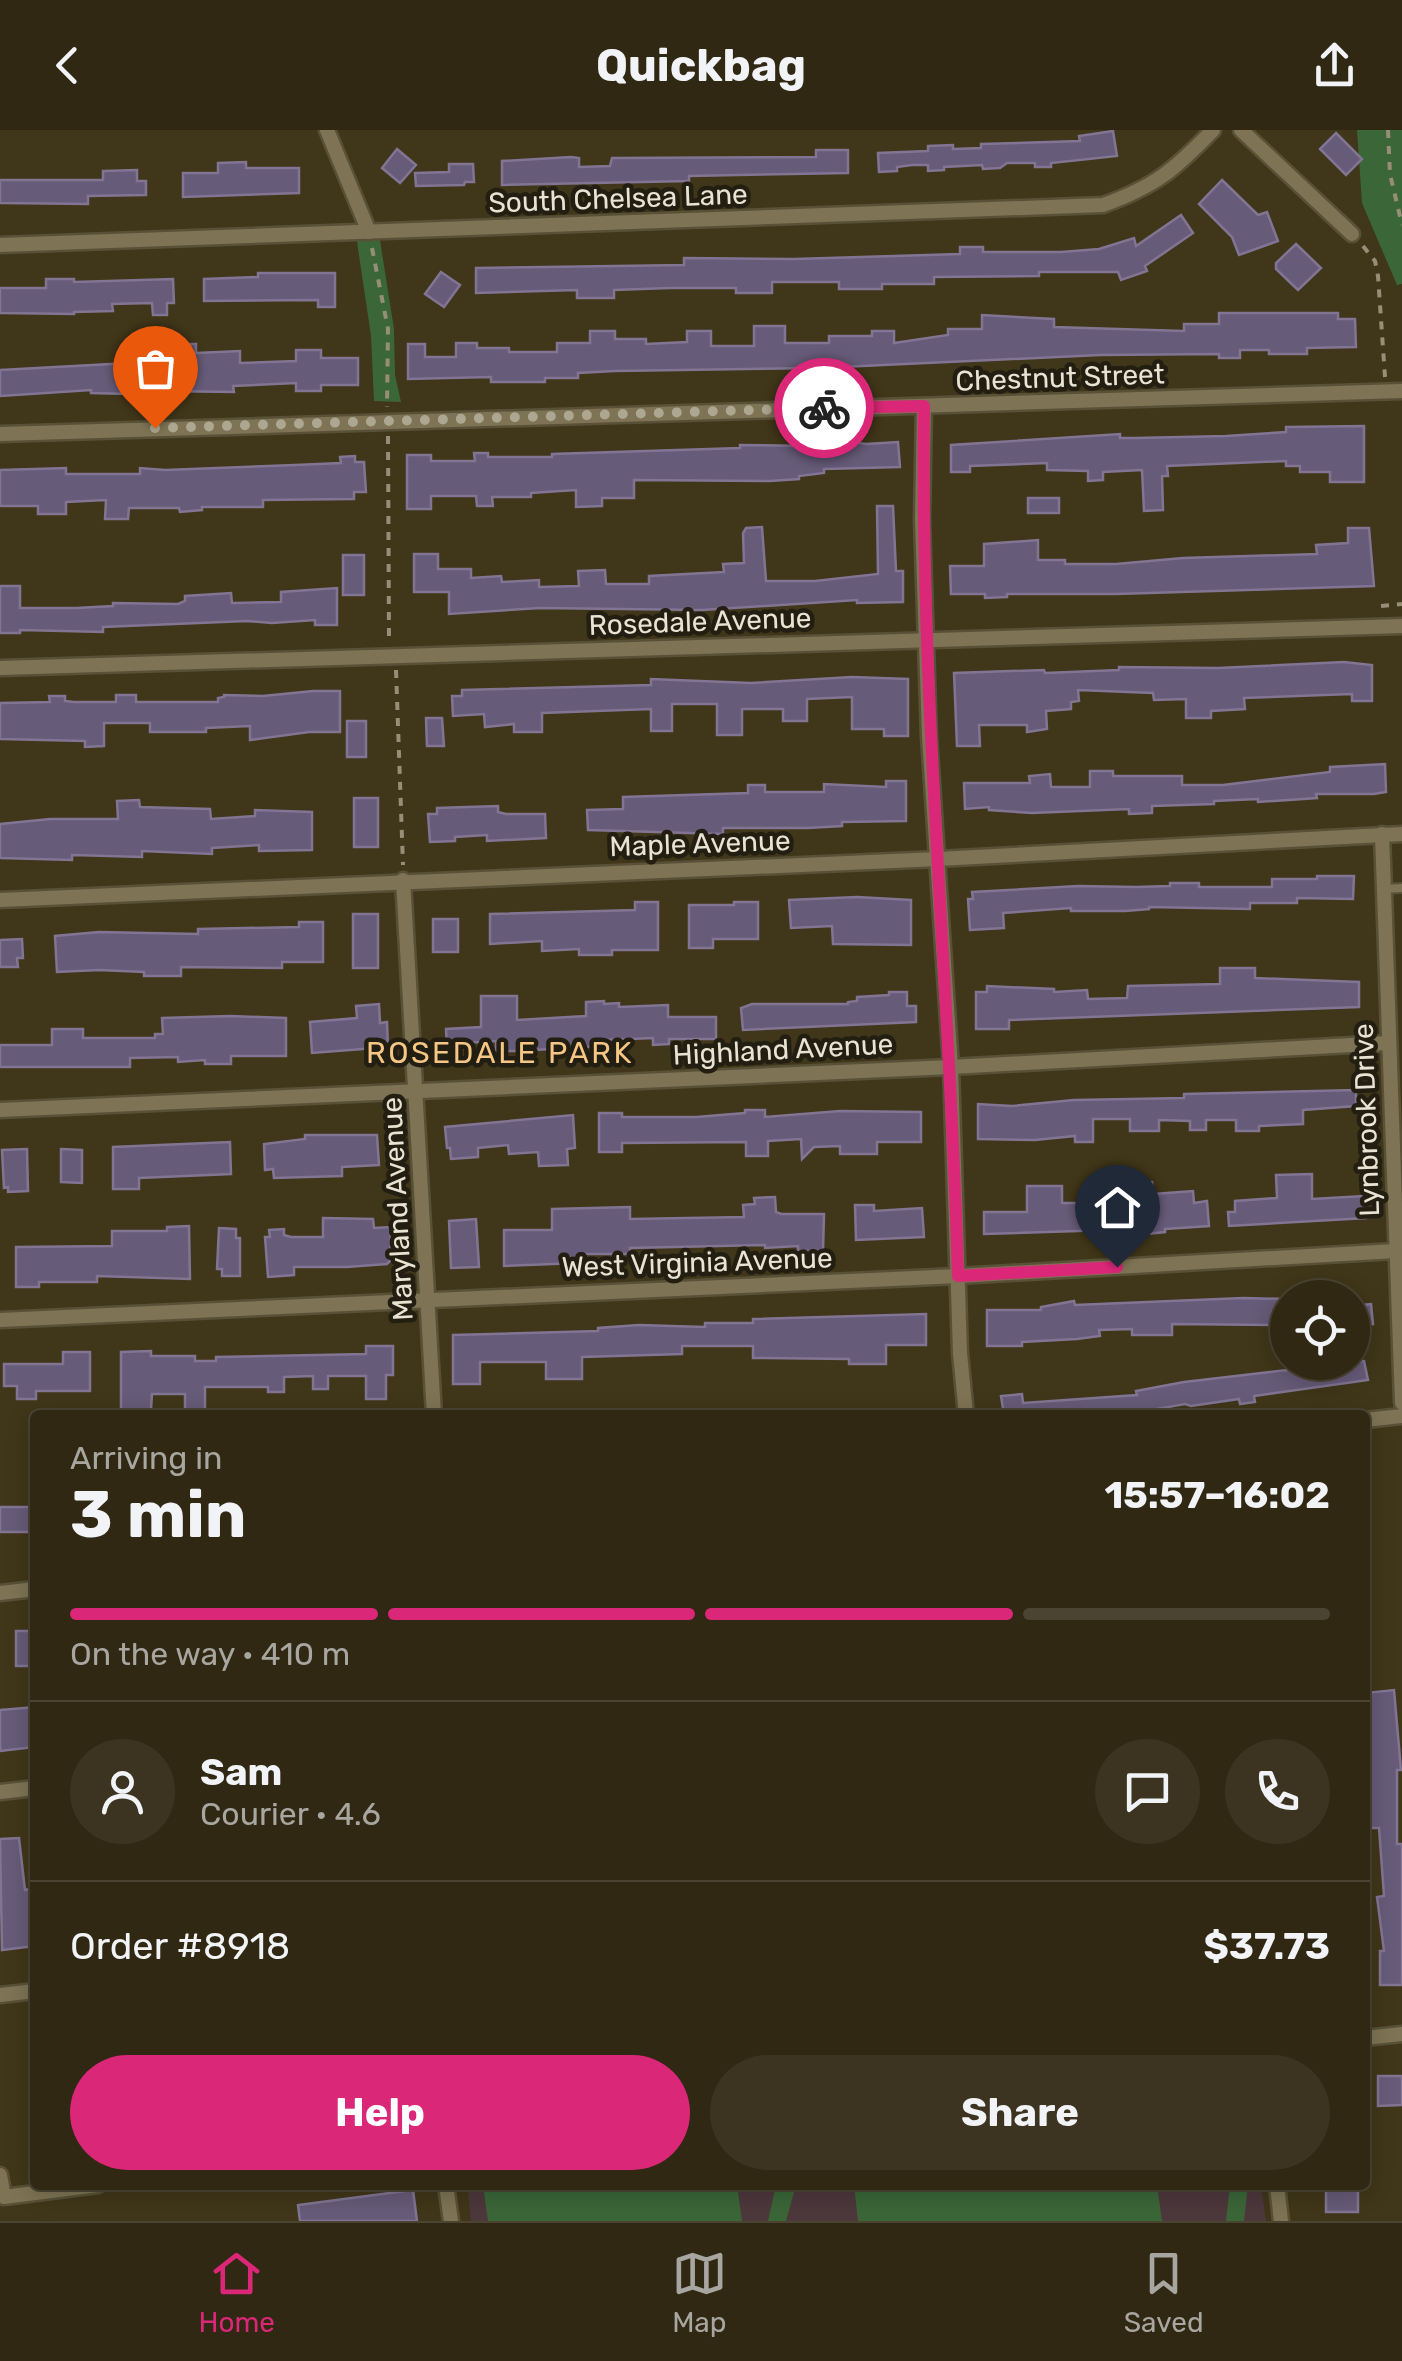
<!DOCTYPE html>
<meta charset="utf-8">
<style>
:root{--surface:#302813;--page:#3c3421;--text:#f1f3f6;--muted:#a8a6a0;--line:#4b4433;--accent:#db2777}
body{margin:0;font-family:Rubik,sans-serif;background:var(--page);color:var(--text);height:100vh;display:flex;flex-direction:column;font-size:38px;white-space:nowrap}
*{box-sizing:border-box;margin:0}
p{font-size:32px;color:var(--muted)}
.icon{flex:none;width:55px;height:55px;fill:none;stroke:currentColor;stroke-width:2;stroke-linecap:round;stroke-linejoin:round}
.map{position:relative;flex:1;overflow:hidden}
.details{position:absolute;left:30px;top:1280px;width:1340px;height:780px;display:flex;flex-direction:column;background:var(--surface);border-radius:10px;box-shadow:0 5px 25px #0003,0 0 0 2px var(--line)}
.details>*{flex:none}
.tools{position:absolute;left:1270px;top:1150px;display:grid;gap:20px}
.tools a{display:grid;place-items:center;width:100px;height:100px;border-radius:50%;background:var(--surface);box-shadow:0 5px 25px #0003,0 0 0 2px var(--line);font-size:50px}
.pin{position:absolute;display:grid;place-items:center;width:85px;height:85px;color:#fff;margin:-102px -42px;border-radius:50% 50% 50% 0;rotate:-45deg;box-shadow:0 0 10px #0007}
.pin .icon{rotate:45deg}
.courier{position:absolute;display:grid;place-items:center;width:100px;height:100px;margin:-50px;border:8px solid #db2777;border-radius:50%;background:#fff;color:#222;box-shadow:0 2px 12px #0007}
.headline em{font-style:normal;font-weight:700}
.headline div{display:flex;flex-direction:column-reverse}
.headline{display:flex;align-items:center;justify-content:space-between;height:170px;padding:0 40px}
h1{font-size:65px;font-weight:700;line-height:75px}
.bar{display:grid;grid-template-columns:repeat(4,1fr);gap:15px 10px;align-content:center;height:120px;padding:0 40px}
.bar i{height:12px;border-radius:8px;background:var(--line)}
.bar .on{background:var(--accent)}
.bar p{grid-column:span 4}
.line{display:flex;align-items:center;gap:25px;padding:0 40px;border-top:2px solid var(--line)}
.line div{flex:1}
.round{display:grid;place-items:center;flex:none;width:105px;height:105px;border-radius:52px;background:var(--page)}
.button{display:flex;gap:20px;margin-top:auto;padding:20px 40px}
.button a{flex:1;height:115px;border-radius:60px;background:var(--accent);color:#fff;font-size:40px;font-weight:700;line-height:115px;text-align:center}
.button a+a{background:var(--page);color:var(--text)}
header{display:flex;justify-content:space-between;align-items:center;height:130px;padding:0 40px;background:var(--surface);font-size:45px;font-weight:700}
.menu{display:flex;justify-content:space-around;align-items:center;height:140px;border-top:2px solid var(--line);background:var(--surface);font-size:28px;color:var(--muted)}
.menu a{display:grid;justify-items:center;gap:5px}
.menu .on{color:var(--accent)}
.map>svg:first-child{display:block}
.education{fill:#4d383c}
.green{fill:#3b6638}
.building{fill:#665b78;stroke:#817593;stroke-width:2.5}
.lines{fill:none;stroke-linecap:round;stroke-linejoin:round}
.service-casing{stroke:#585137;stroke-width:12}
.minor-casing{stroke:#585137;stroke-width:19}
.path{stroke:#968e77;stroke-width:4;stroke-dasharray:8 8;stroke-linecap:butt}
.service{stroke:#7e7354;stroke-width:8}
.minor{stroke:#7e7354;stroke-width:14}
.done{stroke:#ada691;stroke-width:10;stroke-dasharray:0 18}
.route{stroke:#db2777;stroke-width:12}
.labels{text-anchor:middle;stroke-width:9;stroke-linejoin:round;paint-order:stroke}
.street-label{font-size:28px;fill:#e8e3d2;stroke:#221e12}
.neighbourhood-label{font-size:30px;letter-spacing:2.5px;fill:#f6c684;stroke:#221e12}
</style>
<header><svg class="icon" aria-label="back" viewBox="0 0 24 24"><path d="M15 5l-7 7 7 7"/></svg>Quickbag<svg class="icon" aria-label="share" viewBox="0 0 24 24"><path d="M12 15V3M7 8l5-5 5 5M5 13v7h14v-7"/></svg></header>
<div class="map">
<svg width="1402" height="2091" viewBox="0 0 1402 2091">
<rect width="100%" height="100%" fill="#403619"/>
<polygon class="education" points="467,2055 1261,2055 1266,2091 471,2091"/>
<g class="green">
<polygon points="1357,0 1402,0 1402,154 1397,155 1362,73"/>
<polygon points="379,104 394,199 395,245 401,272 374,271 371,206 356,105"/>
<polygon points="483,2055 737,2055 742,2091 488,2091"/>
<polygon points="776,2055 796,2055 786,2091 768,2091"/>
<polygon points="854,2055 1157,2055 1162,2091 858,2091"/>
<polygon points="1230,2055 1248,2055 1244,2091 1226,2091"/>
</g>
<g class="building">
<polygon points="1113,1 1117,26 1051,33 1051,37 1035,37 1035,33 1007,33 1000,38 983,39 982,35 944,37 944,40 928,41 928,35 912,35 897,37 897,41 879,42 878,23 928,21 928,16 953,15 953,19 981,18 981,14 1080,11 1079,6"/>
<polygon points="1336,3 1362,29 1346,45 1320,19"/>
<polygon points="397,19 416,35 400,53 382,38"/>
<polygon points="816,20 848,20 848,43 689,46 689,51 502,55 502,31 571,27 579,28 579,37 610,36 612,28 816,27"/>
<polygon points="246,32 246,38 299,38 299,63 183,67 183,43 218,43 218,33"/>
<polygon points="449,34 473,34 474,52 465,52 464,55 416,56 415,43 449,42"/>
<polygon points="137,40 137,51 146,51 146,65 88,66 88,74 0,73 0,50 103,50 103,41"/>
<polygon points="1222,50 1258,85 1267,82 1278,111 1239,125 1232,107 1199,74"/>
<polygon points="1181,85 1193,103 1145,136 1147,141 1121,150 1118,142 1039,142 1039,146 934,147 934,154 882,154 882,159 839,159 839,152 772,152 772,163 736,163 736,158 670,158 614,160 614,168 577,168 577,160 476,163 476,138 684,135 684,128 794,129 960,124 960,117 983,117 983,122 1061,122 1099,119 1134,108 1136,116"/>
<polygon points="1296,114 1321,138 1298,160 1276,139 1276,133"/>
<polygon points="441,142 460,155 444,177 425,164"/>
<polygon points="258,143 335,143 335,177 318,177 318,170 204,171 204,149 258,147"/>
<polygon points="46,149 74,149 74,152 173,149 174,173 167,173 167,185 153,185 152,173 112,174 113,181 74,182 74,184 0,183 0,158 46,158"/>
<polygon points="1219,183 1338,183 1338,189 1355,189 1356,217 1307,218 1307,224 1269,224 1269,220 1240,220 1240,228 1219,228 1219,224 1100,225 819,238 615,241 578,243 578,248 545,248 545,252 491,252 491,247 408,249 408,214 425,214 425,227 456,227 456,213 477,213 477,218 509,218 509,222 557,222 557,213 590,213 590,201 615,201 615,209 646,209 646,214 687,212 687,201 711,201 711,216 754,216 754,196 785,196 785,213 829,213 829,206 872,206 872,201 894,201 894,213 948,205 948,199 982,199 982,185 1054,189 1054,197 1184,201 1184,194 1219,194"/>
<polygon points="170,214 196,214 196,223 240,221 240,233 296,231 296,220 321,220 321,228 358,228 358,255 321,255 321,261 296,261 296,253 233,256 234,262 160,261 160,264 129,264 91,263 91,260 0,266 0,240 129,233 129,219 170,219"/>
<polygon points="1364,296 1364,352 1330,352 1330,342 1300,342 1300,336 1286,336 1286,331 1167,336 1168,346 1162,346 1163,380 1144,381 1142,340 1103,342 1103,350 1088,351 1088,341 1047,340 1047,333 970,336 970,342 951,342 951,315 1120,304 1120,308 1135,308 1226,306 1286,302 1286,297"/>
<polygon points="859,310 859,313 866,314 898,312 900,337 824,339 824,343 799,346 799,349 770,351 634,350 634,368 602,368 602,376 576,377 576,360 531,363 531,367 492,367 493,376 477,376 476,366 431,366 431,379 407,379 407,325 431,325 431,331 475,331 474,323 488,323 488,327 552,327 552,324 740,318 740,315 810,316"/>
<polygon points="355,326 355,332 364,332 366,362 354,362 354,369 263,370 263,377 202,377 202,380 180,382 179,378 129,378 128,389 105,389 106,370 66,372 66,384 38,384 38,376 0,376 0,340 66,338 66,344 140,344 140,338 165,340 295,335 341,333 340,327"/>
<rect x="1028" y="368" width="31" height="15"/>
<polygon points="877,376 893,376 896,441 903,441 903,472 857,473 857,470 702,480 540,478 449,484 449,462 414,462 414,424 438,424 438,439 471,439 471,448 501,446 502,452 539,450 539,457 579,456 578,441 605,440 606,454 649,454 649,446 724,442 723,434 744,433 743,403 746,398 762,397 766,451 815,451 878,444"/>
<polygon points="1348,398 1369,398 1374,456 1116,464 1007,464 1007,467 985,468 985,464 951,464 950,436 984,436 984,414 1038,410 1038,430 1065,430 1065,434 1116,434 1183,428 1317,424 1316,415 1348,413"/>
<rect x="343" y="425" width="21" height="40"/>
<polygon points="0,456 20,456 20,478 76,478 113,476 113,473 178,474 185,471 185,466 231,463 232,473 281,472 281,462 337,458 337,495 315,495 315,490 272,493 247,491 103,497 103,502 20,500 20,503 0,503"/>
<polygon points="1344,532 1372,535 1372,571 1352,571 1352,564 1244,568 1245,579 1211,581 1211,588 1186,588 1186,569 1154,570 1153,563 1078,560 1079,571 1071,572 1071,579 1046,581 1047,599 1027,602 1027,595 979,595 980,616 957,616 954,543 1044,540 1045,543 1119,540 1119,537 1218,538"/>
<polygon points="852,547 908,549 908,606 884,606 884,599 852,599 852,567 807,569 807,591 783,591 783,579 742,579 742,605 717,605 717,574 672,574 672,601 651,601 651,579 542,583 542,602 514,602 514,594 485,597 484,584 453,586 452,566 462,566 462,560 651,555 651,549 751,553"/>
<polygon points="313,561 340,561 340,602 309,602 250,610 250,596 206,598 206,602 150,602 150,593 104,593 104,616 85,617 85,611 0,609 0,573 50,572 49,566 65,566 65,571 74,572 116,572 116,565 136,565 136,572 218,572 218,568 224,567 224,565 263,566"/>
<polygon points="426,588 442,588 444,616 427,616"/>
<rect x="347" y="591" width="19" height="36"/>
<polygon points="1385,634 1386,662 1374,664 1316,664 1317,668 1258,672 1258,669 1214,671 1214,674 1152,676 1152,683 1129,684 1129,679 1032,683 989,680 989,677 965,679 964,653 1030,653 1029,646 1050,644 1051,657 1090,657 1090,641 1113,641 1113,646 1182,646 1182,655 1223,655 1330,642 1330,637"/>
<polygon points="886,651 906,651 906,691 842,692 842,696 808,698 723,698 723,704 588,700 587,680 623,679 623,667 748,663 748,655 765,655 765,662 824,662 824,654 886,657"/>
<rect x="354" y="668" width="24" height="49"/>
<polygon points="139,670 140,677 210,679 211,689 255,686 255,680 312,682 312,720 259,721 259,715 212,718 212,724 142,721 142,727 72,725 72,730 0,728 0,694 50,689 118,689 117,671"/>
<polygon points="498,676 498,682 506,684 545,684 546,708 487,711 487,705 455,707 455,711 430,712 428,684 437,684 437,678"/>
<polygon points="1317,746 1354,746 1353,769 1297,768 1297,773 1250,773 1250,779 1149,777 1149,779 1125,781 1071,781 1071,778 1003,783 1004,798 970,800 968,769 973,769 972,762 1078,756 1136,757 1170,756 1170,753 1199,753 1199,757 1272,757 1272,749 1317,749"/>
<polygon points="857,767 911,770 911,815 833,814 832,796 791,798 789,770"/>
<polygon points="635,772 658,772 658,820 612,820 612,825 579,825 579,819 542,821 542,811 490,814 490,784 635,780"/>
<polygon points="734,772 758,772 758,809 713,809 713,818 689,818 689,775 734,775"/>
<rect x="353" y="784" width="25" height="54"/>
<rect x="433" y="789" width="25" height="33"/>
<polygon points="299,792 323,792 323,832 282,832 282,838 181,837 181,846 144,846 144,842 99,840 57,842 55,806 99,802 198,804 198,799 299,797"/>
<polygon points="22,809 23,828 17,828 18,837 0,837 0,810"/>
<polygon points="1220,838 1255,838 1255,848 1359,852 1359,877 1009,890 1009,899 976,899 976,862 987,862 987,856 1054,859 1054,862 1087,860 1088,869 1127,868 1128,856 1220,854"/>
<polygon points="889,862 907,862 907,876 916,876 916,892 743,900 741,878 752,874 848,874 848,872 857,871 857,867 889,865"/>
<polygon points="481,866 517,866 517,890 586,886 586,872 604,871 604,874 619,873 619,877 668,875 668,887 716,887 716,909 669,909 669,914 653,915 653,908 630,909 601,910 602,916 517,921 496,921 496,911 465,913 465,918 447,919 446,899 481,897"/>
<polygon points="379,874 380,893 387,892 388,917 312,923 310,892 357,888 356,876"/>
<polygon points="231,886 286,888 286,926 231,926 231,934 205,934 205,930 178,932 178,927 130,928 130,937 0,937 0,915 52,915 52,899 83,899 83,908 155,908 155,904 163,904 162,888"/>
<polygon points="1356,960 1356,976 1303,980 1303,994 1259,996 1259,1001 1236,1001 1236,990 1206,990 1206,1000 1190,1000 1190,991 1159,990 1159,1001 1130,1001 1130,989 1093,989 1093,1012 1075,1012 1075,1006 1035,1010 978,1009 978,974 1012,976 1074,970 1184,968 1184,964"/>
<polygon points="745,980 765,980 765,987 840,981 921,982 921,1012 877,1012 877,1024 840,1024 840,1016 814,1017 802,1029 801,1009 768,1011 768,1026 746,1026 746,1012 622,1013 622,1022 599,1022 599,983 622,983 622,987 696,987 745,983"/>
<polygon points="573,985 575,1018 567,1019 568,1035 539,1036 538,1022 509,1024 508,1015 478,1018 478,1027 451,1029 450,1018 447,1018 445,997"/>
<polygon points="305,1005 377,1005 379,1035 342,1037 342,1046 274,1048 273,1039 265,1040 264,1014 305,1009"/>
<polygon points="230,1012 231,1044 139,1048 139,1059 113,1059 113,1017"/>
<polygon points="27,1019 28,1061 8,1062 8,1057 4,1058 2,1020"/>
<polygon points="61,1019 82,1020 82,1053 61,1052"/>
<polygon points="1312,1044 1312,1069 1364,1066 1366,1088 1229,1096 1228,1082 1235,1082 1235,1071 1277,1068 1276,1045"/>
<polygon points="1152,1052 1153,1064 1193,1061 1194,1073 1207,1071 1209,1096 1165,1099 1165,1102 1136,1105 1132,1054"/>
<polygon points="1027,1056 1062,1056 1062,1073 1109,1073 1109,1100 984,1104 984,1082 1027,1082"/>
<polygon points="775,1067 776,1082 781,1084 824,1084 823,1121 798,1121 798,1116 765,1118 765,1115 630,1118 630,1124 578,1124 578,1133 504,1136 504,1100 552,1100 552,1079 630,1077 630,1089 744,1087 743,1075 755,1074 754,1068"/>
<polygon points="855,1075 874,1075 874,1081 922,1078 924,1107 856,1110"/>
<polygon points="323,1088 373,1089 374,1098 391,1097 390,1131 387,1134 347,1137 294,1137 294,1145 268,1147 265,1107 270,1107 269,1100 284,1099 284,1105 291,1107 323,1107"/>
<polygon points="476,1089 479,1137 451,1138 449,1091"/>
<polygon points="189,1096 190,1149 97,1146 97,1152 39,1152 39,1157 16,1157 16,1117 112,1116 112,1101 167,1101 167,1097"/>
<polygon points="219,1098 236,1099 236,1108 240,1108 240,1146 222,1146 222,1139 217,1139"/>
<polygon points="1243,1168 1288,1169 1288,1181 1272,1182 1272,1195 1172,1194 1172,1205 1132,1205 1132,1199 1099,1200 1100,1206 1077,1209 1022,1212 1022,1216 987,1216 987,1180 1041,1180 1041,1177 1074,1171 1075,1175"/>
<polygon points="1371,1174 1373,1194 1352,1195 1352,1176"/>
<polygon points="926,1184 926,1215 886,1215 886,1234 849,1234 849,1229 753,1228 753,1216 682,1216 682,1224 582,1227 582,1249 546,1249 546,1232 480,1232 480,1254 453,1254 453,1205 598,1201 598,1198 639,1195 705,1197 705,1193 753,1193 753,1189"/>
<polygon points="366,1216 393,1216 393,1245 386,1245 386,1269 366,1269 366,1246 328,1246 328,1259 313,1259 313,1246 284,1247 284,1262 268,1262 268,1257 205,1257 205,1285 185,1285 185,1264 152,1264 151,1279 121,1280 121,1222 151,1221 151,1226 195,1226 195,1231 216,1231 216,1227 366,1224"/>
<polygon points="63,1222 90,1222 90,1261 36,1261 36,1269 17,1269 17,1256 4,1256 4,1234 63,1234"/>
<polygon points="1364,1231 1368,1250 1254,1266 1255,1272 1240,1274 1239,1269 1191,1276 1185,1274 1123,1285 1004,1285 1001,1266 1022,1264 1023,1273 1137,1265 1136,1261 1184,1252"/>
<rect x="0" y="1377" width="35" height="25"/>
<rect x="16" y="1501" width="19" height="35"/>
<polygon points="1394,1560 1401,1640 1397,1640 1397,1714 1402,1714 1402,1855 1380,1855 1380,1821 1384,1821 1377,1767 1384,1766 1379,1698 1365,1698 1365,1662 1371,1662 1365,1563"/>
<polygon points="35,1577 35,1617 0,1621 0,1580"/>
<polygon points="19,1708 25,1760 35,1758 35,1816 2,1820 0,1709"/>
<polygon points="1378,1946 1402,1946 1402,1975 1378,1976"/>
<rect x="1326" y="2056" width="32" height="26"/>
<polygon points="413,2060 417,2091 300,2091 298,2075"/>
</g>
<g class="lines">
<defs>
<polyline id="service" points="1384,759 1402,758"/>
<g id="minor">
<polyline points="327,0 369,102"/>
<polyline points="1241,0 1352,104"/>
<path d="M 0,115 L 1103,75 C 1156,56 1174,40 1213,0"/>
<polyline points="924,276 922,390 929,607 951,937 960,1223 966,1285"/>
<polyline points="0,304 1402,261"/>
<polyline points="0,538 1402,496"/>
<polyline points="1382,704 1402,1273"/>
<polyline points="403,750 434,1285"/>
<polyline points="0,770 938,729 1402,704"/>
<polyline points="0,980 951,937 1388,913"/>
<polyline points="0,1190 958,1146 1395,1121"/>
<polyline points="1365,1290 1402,1286"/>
<polyline points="0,1463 35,1459"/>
<polyline points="0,1662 35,1658"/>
<polyline points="0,1865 35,1861"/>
<polyline points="1365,1908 1402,1904"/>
<polyline points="0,2045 4,2067 98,2055"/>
<polyline points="446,2055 451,2091"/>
<polyline points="1277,2055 1281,2091"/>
</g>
</defs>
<use href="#service" class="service-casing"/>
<use href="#minor" class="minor-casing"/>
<g class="path">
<polyline points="1388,0 1390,44 1402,95"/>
<polyline points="1363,116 1375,131 1378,146 1385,247"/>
<polyline points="372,118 388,199 387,277"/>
<polyline points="388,306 389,512"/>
<polyline points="1381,476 1402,474"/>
<polyline points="396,540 403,735"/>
</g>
<use href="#service" class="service"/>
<use href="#minor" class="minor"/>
</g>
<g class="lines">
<polyline class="done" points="155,298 824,278"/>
<path class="route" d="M 824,278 L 924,276 C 920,567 950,856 958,1146 L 1117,1137"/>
</g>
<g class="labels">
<g class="street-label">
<text transform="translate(618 68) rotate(-2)" y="10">South Chelsea Lane</text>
<text transform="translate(1060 247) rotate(-2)" y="10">Chestnut Street</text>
<text transform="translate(700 491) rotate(-2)" y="10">Rosedale Avenue</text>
<text transform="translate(700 713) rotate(-2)" y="10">Maple Avenue</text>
<text transform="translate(783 919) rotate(-3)" y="10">Highland Avenue</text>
<text transform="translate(1366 990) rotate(-92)" y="10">Lynbrook Drive</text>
<text transform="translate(397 1079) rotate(-93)" y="10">Maryland Avenue</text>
<text transform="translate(697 1132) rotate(-2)" y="10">West Virginia Avenue</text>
</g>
<g class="neighbourhood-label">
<text x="500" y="933">ROSEDALE PARK</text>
</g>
</g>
</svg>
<div class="tools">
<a><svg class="icon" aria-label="locate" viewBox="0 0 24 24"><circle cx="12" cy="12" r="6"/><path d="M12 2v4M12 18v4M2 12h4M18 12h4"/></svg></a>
</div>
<div class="pin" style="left:155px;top:298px;background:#ea580c"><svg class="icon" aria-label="bag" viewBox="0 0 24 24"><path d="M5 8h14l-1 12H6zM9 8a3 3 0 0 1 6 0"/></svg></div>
<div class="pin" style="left:1117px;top:1137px;background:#1f2937"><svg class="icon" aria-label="home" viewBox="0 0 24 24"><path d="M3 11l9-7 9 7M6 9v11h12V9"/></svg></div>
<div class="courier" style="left:824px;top:278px"><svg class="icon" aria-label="bike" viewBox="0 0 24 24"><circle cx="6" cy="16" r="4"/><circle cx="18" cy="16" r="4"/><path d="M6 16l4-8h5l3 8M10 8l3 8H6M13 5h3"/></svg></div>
<section class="details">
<div class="headline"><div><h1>3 min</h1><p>Arriving in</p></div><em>15:57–16:02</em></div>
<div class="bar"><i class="on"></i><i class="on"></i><i class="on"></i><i></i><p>On the way · 410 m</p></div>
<div class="line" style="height:180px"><a class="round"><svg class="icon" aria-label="person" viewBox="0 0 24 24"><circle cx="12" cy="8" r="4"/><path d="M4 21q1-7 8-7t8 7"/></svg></a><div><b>Sam</b><p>Courier · 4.6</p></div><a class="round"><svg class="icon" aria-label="chat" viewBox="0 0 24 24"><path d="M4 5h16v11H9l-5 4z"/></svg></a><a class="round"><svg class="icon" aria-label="phone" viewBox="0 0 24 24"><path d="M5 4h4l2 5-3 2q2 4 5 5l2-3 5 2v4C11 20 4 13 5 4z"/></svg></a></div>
<div class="line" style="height:130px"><div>Order #8918</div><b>$37.73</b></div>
<div class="button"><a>Help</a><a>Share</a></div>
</section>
</div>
<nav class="menu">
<a class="on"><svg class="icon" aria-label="home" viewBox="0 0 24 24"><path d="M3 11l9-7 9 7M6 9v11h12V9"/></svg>Home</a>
<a><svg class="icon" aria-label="map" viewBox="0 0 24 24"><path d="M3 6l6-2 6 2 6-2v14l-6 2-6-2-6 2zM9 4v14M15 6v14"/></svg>Map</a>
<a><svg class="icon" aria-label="saved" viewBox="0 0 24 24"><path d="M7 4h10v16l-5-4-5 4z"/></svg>Saved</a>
</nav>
